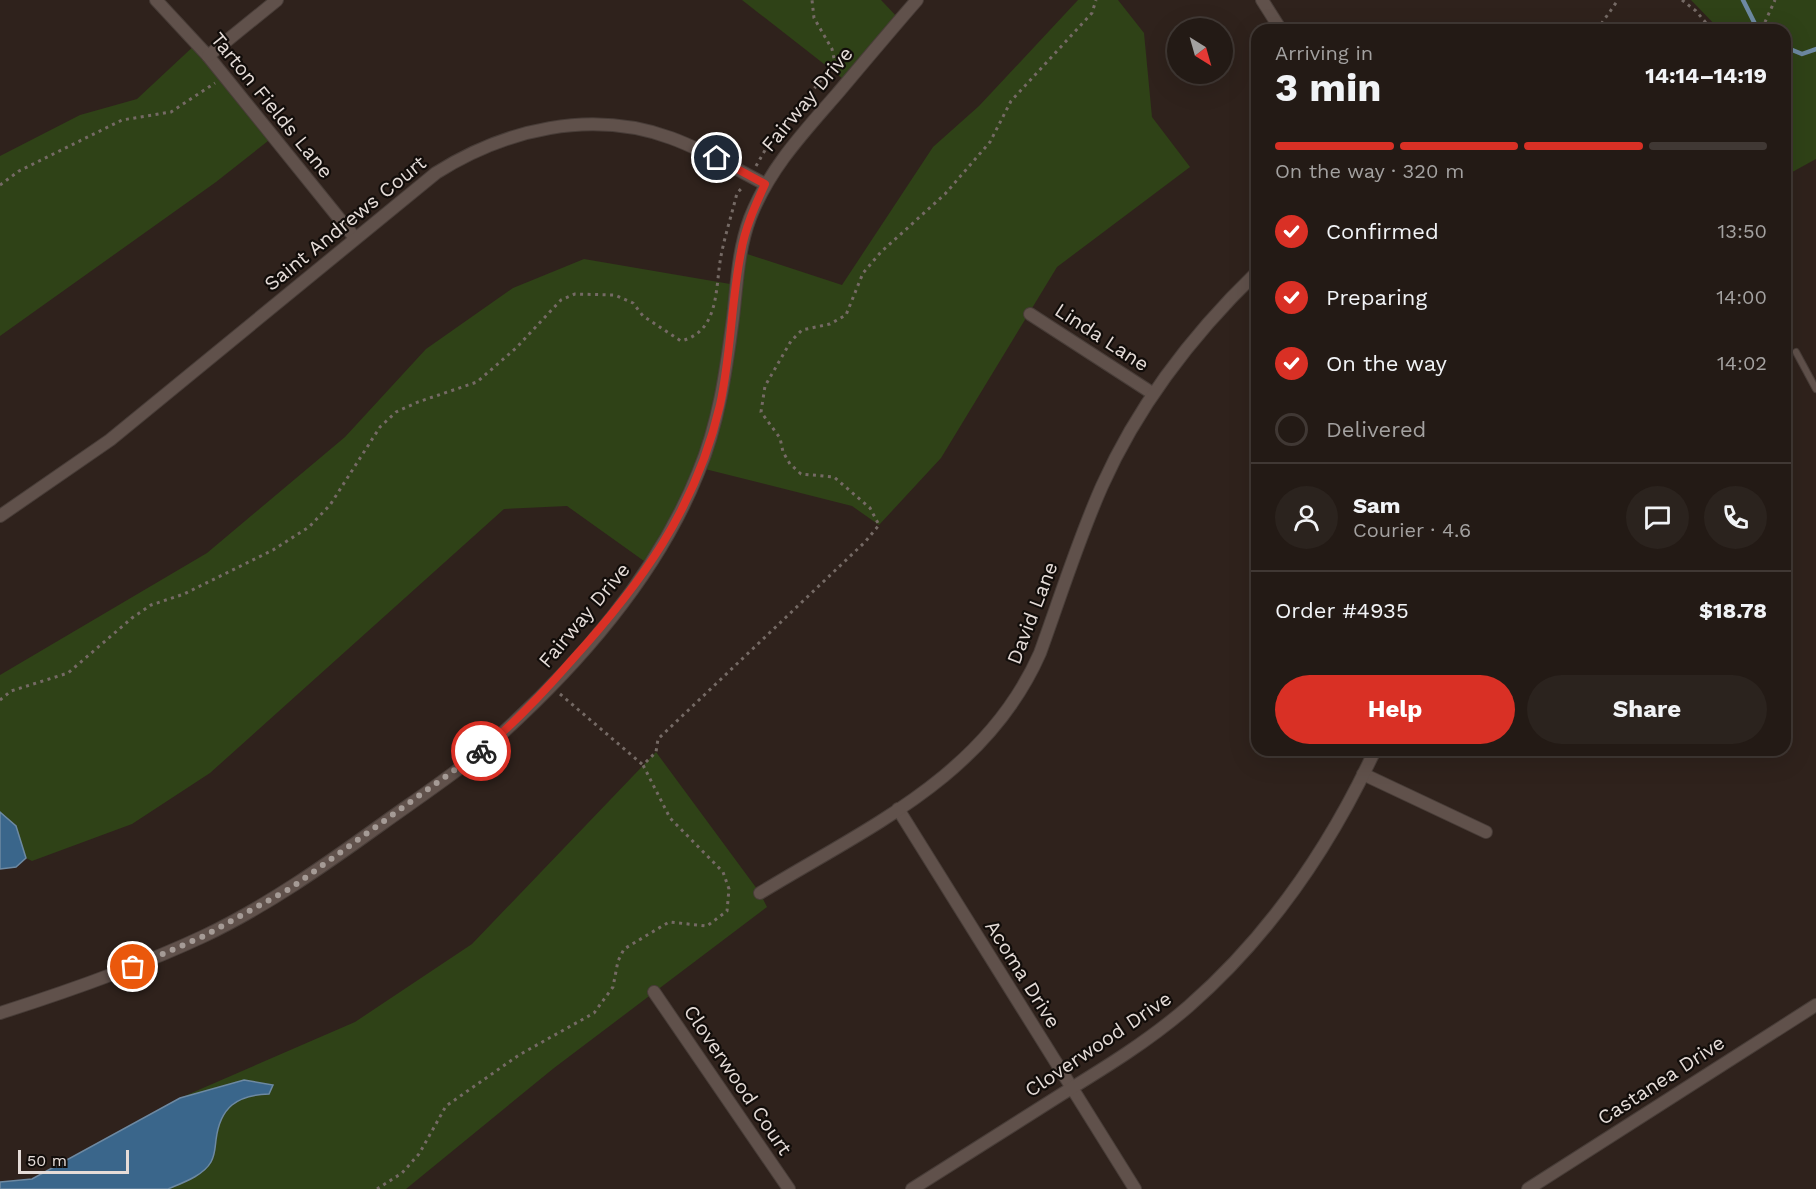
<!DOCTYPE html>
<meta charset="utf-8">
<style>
:root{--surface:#231a15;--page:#2b231e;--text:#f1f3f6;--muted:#a3a1a0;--line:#403834;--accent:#d93025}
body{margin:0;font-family:"Work Sans",sans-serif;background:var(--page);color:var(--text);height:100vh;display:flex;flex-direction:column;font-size:22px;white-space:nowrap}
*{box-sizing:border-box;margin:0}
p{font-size:20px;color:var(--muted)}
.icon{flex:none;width:33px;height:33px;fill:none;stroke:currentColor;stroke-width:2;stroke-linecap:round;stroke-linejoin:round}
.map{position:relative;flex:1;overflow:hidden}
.drawer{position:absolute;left:1251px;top:24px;width:540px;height:732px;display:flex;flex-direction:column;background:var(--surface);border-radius:18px;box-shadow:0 6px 24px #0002,0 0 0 2px var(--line)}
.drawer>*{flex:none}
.needle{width:39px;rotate:143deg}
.controls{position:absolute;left:1167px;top:18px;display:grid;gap:12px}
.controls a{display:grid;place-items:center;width:66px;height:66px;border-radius:50%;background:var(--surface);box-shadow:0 6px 24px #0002,0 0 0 2px var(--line);font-size:30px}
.scale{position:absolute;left:18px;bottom:15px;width:111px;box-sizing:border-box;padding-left:6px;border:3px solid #e5dcd8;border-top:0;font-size:16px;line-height:21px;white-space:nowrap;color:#e5dcd8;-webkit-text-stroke:4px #120d0a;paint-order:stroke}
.pin{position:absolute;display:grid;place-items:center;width:51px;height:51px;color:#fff;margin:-26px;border:3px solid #fff;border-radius:50%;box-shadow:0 2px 6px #0007}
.courier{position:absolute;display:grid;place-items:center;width:60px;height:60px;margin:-30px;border:4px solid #d93025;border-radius:50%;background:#fff;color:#222;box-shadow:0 2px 8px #0007}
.head em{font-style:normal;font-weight:700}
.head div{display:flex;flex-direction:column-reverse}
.head{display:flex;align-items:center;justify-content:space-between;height:102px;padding:0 24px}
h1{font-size:39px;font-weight:700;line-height:45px}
.bar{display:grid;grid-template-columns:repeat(4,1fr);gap:9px 6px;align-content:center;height:72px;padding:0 24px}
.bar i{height:8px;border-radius:4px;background:var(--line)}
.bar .on{background:var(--accent)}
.bar p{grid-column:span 4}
.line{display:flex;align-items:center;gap:15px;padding:0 24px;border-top:2px solid var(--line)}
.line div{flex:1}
.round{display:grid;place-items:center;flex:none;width:63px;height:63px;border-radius:32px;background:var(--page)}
ol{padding:0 24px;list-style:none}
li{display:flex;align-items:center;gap:18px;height:66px}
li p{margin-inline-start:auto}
li .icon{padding:6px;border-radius:50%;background:var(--accent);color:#fff;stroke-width:4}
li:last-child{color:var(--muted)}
li i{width:33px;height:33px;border:3px solid var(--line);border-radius:50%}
.button{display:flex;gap:12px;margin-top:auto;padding:12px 24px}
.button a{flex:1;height:69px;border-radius:36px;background:var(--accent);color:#fff;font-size:24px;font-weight:700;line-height:69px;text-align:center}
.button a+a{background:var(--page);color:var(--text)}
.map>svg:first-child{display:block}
.green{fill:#2f4217}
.water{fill:#3a668b;stroke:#6d89a2;stroke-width:1.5}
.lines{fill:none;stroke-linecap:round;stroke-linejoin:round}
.stream{stroke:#6d89a2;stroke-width:4.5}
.lane-casing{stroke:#483d38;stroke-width:8}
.street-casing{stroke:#483d38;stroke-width:14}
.path{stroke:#756a65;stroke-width:3;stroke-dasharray:3 4.5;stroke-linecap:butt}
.lane{stroke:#60514b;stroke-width:6}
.street{stroke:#60514b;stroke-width:12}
.done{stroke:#a59b96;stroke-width:6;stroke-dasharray:0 10.8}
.route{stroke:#d93025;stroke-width:8}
.labels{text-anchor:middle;stroke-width:4.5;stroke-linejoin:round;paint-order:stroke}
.street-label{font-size:20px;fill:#e5dcd8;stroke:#120d0a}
</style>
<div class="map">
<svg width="1816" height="1189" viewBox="0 0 1816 1189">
<rect width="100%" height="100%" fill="#2f221c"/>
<g class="green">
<polygon points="742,0 881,0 900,20 847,82"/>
<polygon points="1078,0 1118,0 1144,33 1152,117 1190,167 1057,267 941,458 879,525 852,506 701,468 651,566 567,506 504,509 210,773 132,824 32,861 26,858 16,867 0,869 0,675 207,553 345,437 426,349 513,288 584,259 736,285 741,252 842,285 933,147 979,106"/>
<polygon points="1691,0 1816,0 1816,159 1785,176 1785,30 1720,30"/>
<polygon points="197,43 273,137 216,182 0,336 0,156 80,115 137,99"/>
<polygon points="656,752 760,893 767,907 554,1068 406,1189 0,1189 0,1182 32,1179 180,1098 355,1022 472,944"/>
</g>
<g class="water">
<polygon points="0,812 16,826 26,858 16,867 0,869"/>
<path d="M 244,1080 L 273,1085 L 269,1094 C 237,1095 220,1107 216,1140 C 215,1148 215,1155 211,1162 C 203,1176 182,1183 168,1189 L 0,1189 L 0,1182 L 32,1179 L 180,1098 Z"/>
</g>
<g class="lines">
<g class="stream">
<polyline points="1743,0 1758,30"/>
<polyline points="1785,47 1802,54 1816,49"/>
</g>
<defs>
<polyline id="lane" points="1796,352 1816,389"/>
<g id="street">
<polyline points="156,0 208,56 355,238"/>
<polyline points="1262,0 1281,30"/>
<polyline points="208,56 277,0"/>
<polyline points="1030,314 1152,393"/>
<path d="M 0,516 L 110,440 L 436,173 C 506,129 591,109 671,138 C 704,150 734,168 765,184"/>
<polyline points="1363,774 1486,832"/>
<polyline points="898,809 1135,1189"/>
<path d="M 760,893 C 868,827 986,776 1040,653 C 1060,598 1078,540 1102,486 C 1139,403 1193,334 1257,272"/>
<polyline points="654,992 789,1189"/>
<path d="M 0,1013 C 69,991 138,967 204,936 C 267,906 325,865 382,824 C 421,796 462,769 498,737 C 579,664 657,575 698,473 C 719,423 726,371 733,318 C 737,284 738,250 750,218 C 769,169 803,133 837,94 C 864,62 890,31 917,0"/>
<path d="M 912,1189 C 962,1157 1012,1126 1062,1094 C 1106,1067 1150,1040 1189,1006 C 1270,935 1330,847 1375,750"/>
<polyline points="1528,1189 1816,1005"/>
</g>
</defs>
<use href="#lane" class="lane-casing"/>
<use href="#street" class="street-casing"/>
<g class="path">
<polyline points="1682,0 1696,11 1712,30"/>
<polyline points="1597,30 1618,0"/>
<polyline points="1752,30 1765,22 1775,0"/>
<polyline points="756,166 768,145 835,63 832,49 814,18 812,0"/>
<polyline points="0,185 19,171 122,120 171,112 215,83"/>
<polyline points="560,694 643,765"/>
<path d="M 0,700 L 11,691 L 68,673 L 132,618 L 151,605 L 184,594 L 273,550 L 309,527 L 330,505 L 380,427 L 396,412 L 418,402 L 477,382 L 516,348 L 561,300 L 575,294 L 615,295 L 633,303 L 643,316 L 681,341 C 720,331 715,288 721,256 C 725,235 732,214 737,193 L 743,187"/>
<polyline points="377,1189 402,1173 419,1154 446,1106 519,1055 594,1013 613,987 618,961 624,949 669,922 707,926 727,911 729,889 723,872 670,818 643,765 656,752 658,739 865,542 879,525 870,508 834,477 801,474 790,464 783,452 780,438 761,412 765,386 791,341 802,330 830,324 846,315 863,273 881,252 945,194 990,142 1011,101 1092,13 1096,0"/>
</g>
<use href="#lane" class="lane"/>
<use href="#street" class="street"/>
</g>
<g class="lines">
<polyline class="done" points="133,967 204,936 291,888 481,751"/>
<path class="route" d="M 481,751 C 514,724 543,693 571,661 C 641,584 696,509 720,405 C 731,355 731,303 741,252 C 745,228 755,206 765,184 L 717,158"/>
</g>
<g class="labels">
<g class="street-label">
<text transform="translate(807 99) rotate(-50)" y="7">Fairway Drive</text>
<text transform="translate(272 105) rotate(51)" y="7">Tarton Fields Lane</text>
<text transform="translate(345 223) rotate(-39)" y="7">Saint Andrews Court</text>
<text transform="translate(1102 337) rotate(33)" y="7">Linda Lane</text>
<text transform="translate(1032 613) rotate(-69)" y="7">David Lane</text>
<text transform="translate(584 615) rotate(-50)" y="7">Fairway Drive</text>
<text transform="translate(1023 974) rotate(58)" y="7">Acoma Drive</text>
<text transform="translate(1098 1044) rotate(-34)" y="7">Cloverwood Drive</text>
<text transform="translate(738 1080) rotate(56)" y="7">Cloverwood Court</text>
<text transform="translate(1661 1080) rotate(-33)" y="7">Castanea Drive</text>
</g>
</g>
</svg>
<div class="controls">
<a><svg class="needle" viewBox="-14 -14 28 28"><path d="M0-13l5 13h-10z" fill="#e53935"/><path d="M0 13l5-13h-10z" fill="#a3a1a0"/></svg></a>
</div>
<div class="scale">50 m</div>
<div class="pin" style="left:133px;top:967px;background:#ea580c"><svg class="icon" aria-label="bag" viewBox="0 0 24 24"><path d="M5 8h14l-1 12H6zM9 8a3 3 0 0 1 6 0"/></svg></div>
<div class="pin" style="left:717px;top:158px;background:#1f2937"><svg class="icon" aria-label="home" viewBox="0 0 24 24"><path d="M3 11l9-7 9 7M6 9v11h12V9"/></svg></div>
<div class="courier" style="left:481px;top:751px"><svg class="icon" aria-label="bike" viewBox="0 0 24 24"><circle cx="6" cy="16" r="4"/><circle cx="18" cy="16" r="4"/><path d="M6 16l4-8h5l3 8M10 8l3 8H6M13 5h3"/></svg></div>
<section class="drawer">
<div class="head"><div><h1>3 min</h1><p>Arriving in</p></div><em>14:14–14:19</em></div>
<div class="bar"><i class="on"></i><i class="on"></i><i class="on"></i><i></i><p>On the way · 320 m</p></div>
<ol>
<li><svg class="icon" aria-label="check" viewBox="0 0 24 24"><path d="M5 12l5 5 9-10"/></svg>Confirmed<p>13:50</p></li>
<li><svg class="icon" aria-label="check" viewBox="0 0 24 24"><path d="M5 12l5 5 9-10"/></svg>Preparing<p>14:00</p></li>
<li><svg class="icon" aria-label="check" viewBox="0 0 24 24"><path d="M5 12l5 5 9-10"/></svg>On the way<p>14:02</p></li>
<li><i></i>Delivered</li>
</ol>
<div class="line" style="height:108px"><a class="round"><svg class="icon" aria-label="person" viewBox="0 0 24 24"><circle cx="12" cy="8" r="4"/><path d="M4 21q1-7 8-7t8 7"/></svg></a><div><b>Sam</b><p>Courier · 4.6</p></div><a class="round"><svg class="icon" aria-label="chat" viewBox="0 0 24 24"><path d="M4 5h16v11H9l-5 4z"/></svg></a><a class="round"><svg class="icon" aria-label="phone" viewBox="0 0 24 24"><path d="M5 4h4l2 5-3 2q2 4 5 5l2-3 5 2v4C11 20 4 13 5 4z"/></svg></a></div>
<div class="line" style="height:78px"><div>Order #4935</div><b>$18.78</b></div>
<div class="button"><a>Help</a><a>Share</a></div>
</section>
</div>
